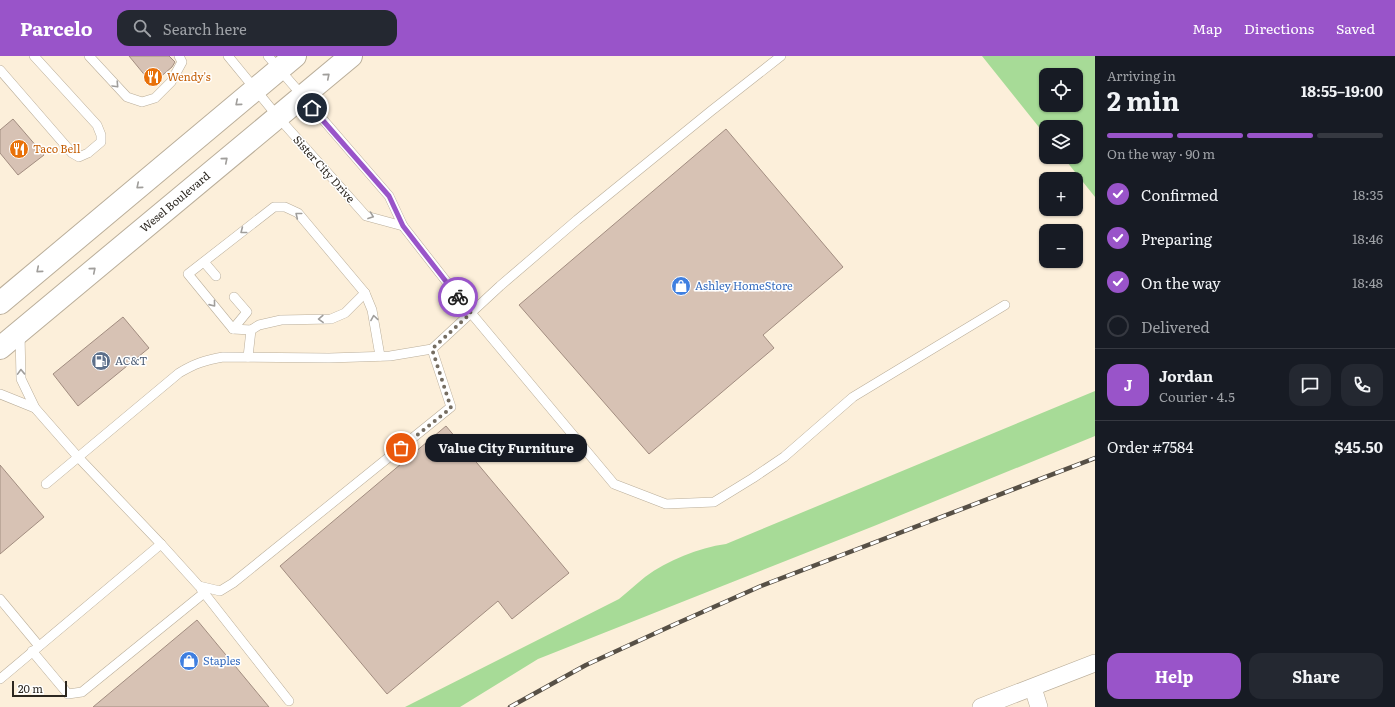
<!DOCTYPE html>
<meta charset="utf-8">
<style>
:root{--surface:#171b24;--page:#242831;--text:#f1f3f6;--muted:#9ea1a6;--line:#363941;--accent:#9954c9}
body{margin:0;font-family:Literata,serif;background:var(--page);color:var(--text);height:100vh;display:flex;flex-direction:column;font-size:15px;white-space:nowrap}
*{box-sizing:border-box;margin:0}
p{font-size:13px;color:var(--muted)}
.icon{flex:none;width:22px;height:22px;fill:none;stroke:currentColor;stroke-width:2;stroke-linecap:round;stroke-linejoin:round}
.map{position:relative;flex:1;overflow:hidden}
.side{display:flex;flex-direction:column;background:var(--surface);width:300px}
.side>*{flex:none}
.buttons{position:absolute;left:1039px;top:12px;display:grid;gap:8px}
.buttons a{display:grid;place-items:center;width:44px;height:44px;border-radius:8px;background:var(--surface);box-shadow:0 1px 3px #0004;font-size:20px}
.scale{position:absolute;left:12px;bottom:10px;width:55px;box-sizing:border-box;padding-left:4px;border:2px solid #2c2720;border-top:0;font-size:11px;line-height:14px;white-space:nowrap;color:#2c2720;-webkit-text-stroke:3px #fff;paint-order:stroke}
.pin{position:absolute;display:grid;place-items:center;width:34px;height:34px;color:#fff;margin:-17px;border:2px solid #fff;border-radius:50%;box-shadow:0 1px 4px #0007}
.courier{position:absolute;display:grid;place-items:center;width:40px;height:40px;margin:-20px;border:3px solid #9954c9;border-radius:50%;background:#fff;color:#222;box-shadow:0 1px 5px #0007}
.bubble{position:absolute;height:28px;border-radius:12px;background:var(--surface);box-shadow:0 1px 3px #0004;font-size:13px;font-weight:700;line-height:28px;text-align:center}
.head em{font-style:normal;font-weight:700}
.head div{display:flex;flex-direction:column-reverse}
.head{display:flex;align-items:center;justify-content:space-between;height:68px;padding:0 12px}
h1{font-size:26px;font-weight:700;line-height:30px}
.bar{display:grid;grid-template-columns:repeat(4,1fr);gap:6px 4px;align-content:center;height:48px;padding:0 12px}
.bar i{height:5px;border-radius:3px;background:var(--line)}
.bar .current{background:var(--accent)}
.bar p{grid-column:span 4}
.line{display:flex;align-items:center;gap:10px;padding:0 12px;border-top:1px solid var(--line)}
.line div{flex:1}
.round{display:grid;place-items:center;flex:none;width:42px;height:42px;border-radius:12px;background:var(--page)}
ol{padding:0 12px;list-style:none}
li{display:flex;align-items:center;gap:12px;height:44px}
li p{margin-inline-start:auto}
li .icon{padding:4px;border-radius:50%;background:var(--accent);color:#fff;stroke-width:4}
li:last-child{color:var(--muted)}
li i{width:22px;height:22px;border:2px solid var(--line);border-radius:50%}
.action{display:flex;gap:8px;margin-top:auto;padding:8px 12px}
.action a{flex:1;height:46px;border-radius:12px;background:var(--accent);color:#fff;font-size:16px;font-weight:700;line-height:46px;text-align:center}
.action a+a{background:var(--page);color:var(--text)}
header{display:flex;align-items:center;gap:24px;box-sizing:border-box;height:56px;padding:0 20px;background:var(--accent);color:#fff}
header strong{font-size:19px}
nav{display:flex;gap:22px;margin-inline-start:auto;font-size:14px}
.search{width:280px;height:36px;background:var(--page);display:flex;align-items:center;gap:10px;box-sizing:border-box;padding:0 14px;border-radius:12px;color:var(--muted);font-size:15px}
main{display:flex;flex:1;min-height:0}
.map>svg:first-child{display:block}
.green{fill:#a7db97;fill-rule:evenodd}
.building{fill:#d7c2b4;stroke:#a28d80}
.lines{fill:none;stroke-linecap:round;stroke-linejoin:round}
.lane-casing{stroke:#baae9a;stroke-width:10}
.street-casing{stroke:#baae9a;stroke-width:18}
.secondary-casing{stroke:#baae9a;stroke-width:24}
.lane{stroke:#fff;stroke-width:9}
.street{stroke:#fff;stroke-width:17}
.secondary{stroke:#fff;stroke-width:22}
.rail-casing{stroke:#575046;stroke-width:4.5}
.rail{stroke:#fff;stroke-width:3;stroke-dasharray:9;stroke-linecap:butt}
.oneway{stroke:#a09e9b}
.done{stroke:#756d61;stroke-width:4;stroke-dasharray:0 7.2}
.route{stroke:#9954c9;stroke-width:5}
.labels{text-anchor:middle;stroke-width:3;stroke-linejoin:round;paint-order:stroke}
.food-label{font-size:11px;fill:#c56008;stroke:#fff;text-anchor:start}
.street-label{font-size:11px;fill:#2c2720;stroke:#fff}
.shop-label{font-size:11px;fill:#366cbe;stroke:#fff;text-anchor:start}
.service-label{font-size:11px;fill:#4e5e75;stroke:#fff;text-anchor:start}
</style>
<header>
<strong>Parcelo</strong>
<div class="search"><svg class="icon" aria-label="search" viewBox="0 0 24 24"><circle cx="10" cy="10" r="6"/><path d="M15 15l6 6"/></svg>Search here</div>
<nav><a>Map</a><a>Directions</a><a>Saved</a></nav>
</header>
<main>
<div class="map">
<svg width="1095" height="651" viewBox="0 0 1095 651">
<rect width="100%" height="100%" fill="#fcefda"/>
<g class="green">
<path d="M 982,0 L 1095,0 L 1095,141 L 1063,101 L 1076,101 L 1076,71 L 1046,71 L 1046,80 ZM 1046,19 L 1076,19 L 1076,49 L 1046,49 Z"/>
<path d="M 1095,335 L 1095,380 L 874,470 L 538,603 L 460,651 L 405,651 L 619,543 C 628,536 636,528 645,521 C 668,504 698,492 726,488 Z"/>
</g>
<g class="building">
<polygon points="129,0 169,0 175,6 172,11 152,28"/>
<polygon points="13,63 44,99 18,119 0,97 0,74"/>
<polygon points="726,73 843,211 763,279 774,292 649,398 519,249"/>
<polygon points="123,261 149,292 78,350 53,318"/>
<polygon points="446,370 569,517 512,563 498,545 387,638 280,510"/>
<polygon points="0,409 44,461 0,498"/>
<polygon points="197,564 269,651 93,651"/>
</g>
<g class="lines">
<defs>
<g id="lane">
<polyline points="89,0 127,41 142,46 155,42 171,26 182,6 179,0"/>
<polyline points="228,0 278,61 366,160 403,170"/>
<polyline points="268,0 389,140 403,170 471,257 614,428 666,448 714,446 753,422 784,401 853,341 1005,249"/>
<polyline points="0,14 72,97 79,101 88,97 101,86 101,79 97,69 34,0"/>
<polyline points="204,206 216,220"/>
<polyline points="233,273 247,256 234,241"/>
<polyline points="251,274 259,269 281,264 331,263 345,257 365,237"/>
<polyline points="20,278 21,323 35,352 78,401 161,488 199,530 220,535 233,527 451,351 432,293"/>
<polyline points="248,301 251,274 233,273 188,218 274,151 285,151 298,157 365,237 372,254 380,300"/>
<polyline points="0,338 35,352"/>
<path d="M 46,428 L 179,317 C 194,308 205,304 223,301 L 329,302 L 390,300 L 432,293 L 500,230 L 577,164 L 711,55 L 781,0"/>
<polyline points="201,533 289,645"/>
<polyline points="0,543 39,590"/>
<polyline points="32,595 68,638 82,636 204,537"/>
<polyline points="0,623 161,488"/>
</g>
<g id="street">
<polyline points="1033,632 1039,651"/>
<polyline points="981,651 1095,607"/>
</g>
<g id="secondary">
<polyline points="0,247 295,0"/>
<polyline points="0,292 351,0"/>
</g>
</defs>
<use href="#lane" class="lane-casing"/>
<use href="#street" class="street-casing"/>
<use href="#secondary" class="secondary-casing"/>
<use href="#lane" class="lane"/>
<use href="#street" class="street"/>
<use href="#secondary" class="secondary"/>
<defs>
<polyline id="rail" points="510,651 586,609 671,570 761,530 1095,402"/>
</defs>
<use href="#rail" class="rail-casing"/>
<use href="#rail" class="rail"/>
</g>
<defs><path id="oneway-chevron" d="M-2-3.5L2.5 0L-2 3.5" fill="none" stroke-width="1.6" stroke-linecap="round" stroke-linejoin="round"/></defs>
<g class="oneway">
<use href="#oneway-chevron" transform="translate(327 20) rotate(-40)"/>
<use href="#oneway-chevron" transform="translate(116 29) rotate(47)"/>
<use href="#oneway-chevron" transform="translate(238 47) rotate(140)"/>
<use href="#oneway-chevron" transform="translate(225 104) rotate(-40)"/>
<use href="#oneway-chevron" transform="translate(139 130) rotate(140)"/>
<use href="#oneway-chevron" transform="translate(298 159) rotate(-141)"/>
<use href="#oneway-chevron" transform="translate(371 160) rotate(20)"/>
<use href="#oneway-chevron" transform="translate(243 175) rotate(142)"/>
<use href="#oneway-chevron" transform="translate(39 214) rotate(140)"/>
<use href="#oneway-chevron" transform="translate(93 214) rotate(-40)"/>
<use href="#oneway-chevron" transform="translate(213 248) rotate(51)"/>
<use href="#oneway-chevron" transform="translate(374 262) rotate(-99)"/>
<use href="#oneway-chevron" transform="translate(321 263) rotate(178)"/>
<use href="#oneway-chevron" transform="translate(21 316) rotate(-92)"/>
</g>
<g class="lines">
<polyline class="done" points="401,392 451,352 432,293 471,257 458,241"/>
<polyline class="route" points="312,52 389,140 403,170 458,241"/>
</g>
<defs>
<symbol id="restaurant-disc" viewBox="-11 -11 22 22"><circle r="9.5" fill="#e8710a" stroke="#fff"/><path d="M-5-6h1v4h1v-4h1v4h1v-4h1v5L-1.5 .5V6h-2V.5L-5-1ZM5-6V6H3V1.5H1.5Q1.5-4 5-6Z" fill="#fff"/></symbol>
<symbol id="shop-disc" viewBox="-11 -11 22 22"><circle r="9.5" fill="#3f7fe0" stroke="#fff"/><path d="M-5-2.5h2.3a2.7 3.5 0 0 1 5.4 0H5L5.5 6h-11ZM-1.5-2.5h3a1.5 2.3 0 0 0-3 0Z" fill="#fff"/></symbol>
<symbol id="fuel-disc" viewBox="-11 -11 22 22"><circle r="9.5" fill="#5c6f8a" stroke="#fff"/><path d="M-5.5-6h7V0h2V4h1.3V-2.5L3-4.5l.8-.8L6-3V5H2.5V1h-1V6h-7ZM-4.2-4.7v3.2H.2V-4.7Z" fill="#fff"/></symbol>
</defs>
<g fill-rule="evenodd">
<use href="#restaurant-disc" x="142" y="10" width="22" height="22"/>
<use href="#restaurant-disc" x="8" y="82" width="22" height="22"/>
<use href="#shop-disc" x="670" y="219" width="22" height="22"/>
<use href="#fuel-disc" x="90" y="294" width="22" height="22"/>
<use href="#shop-disc" x="178" y="594" width="22" height="22"/>
</g>
<g class="labels">
<g class="food-label">
<text x="167" y="25">Wendy's</text>
<text x="33" y="97">Taco Bell</text>
</g>
<g class="street-label">
<text transform="translate(324 113) rotate(48)" y="4">Sister City Drive</text>
<text transform="translate(175 146) rotate(-40)" y="4">Wesel Boulevard</text>
</g>
<g class="shop-label">
<text x="695" y="234">Ashley HomeStore</text>
<text x="203" y="609">Staples</text>
</g>
<g class="service-label">
<text x="115" y="309">AC&amp;T</text>
</g>
</g>
</svg>
<div class="buttons">
<a><svg class="icon" aria-label="locate" viewBox="0 0 24 24"><circle cx="12" cy="12" r="6"/><path d="M12 2v4M12 18v4M2 12h4M18 12h4"/></svg></a>
<a><svg class="icon" aria-label="layers" viewBox="0 0 24 24"><path d="M12 4l9 5-9 5-9-5zM3 14l9 5 9-5"/></svg></a>
<a>+</a>
<a>−</a>
</div>
<div class="scale">20 m</div>
<div class="pin" style="left:401px;top:392px;background:#ea580c"><svg class="icon" aria-label="bag" viewBox="0 0 24 24"><path d="M5 8h14l-1 12H6zM9 8a3 3 0 0 1 6 0"/></svg></div>
<div class="pin" style="left:312px;top:52px;background:#1f2937"><svg class="icon" aria-label="home" viewBox="0 0 24 24"><path d="M3 11l9-7 9 7M6 9v11h12V9"/></svg></div>
<div class="courier" style="left:458px;top:241px"><svg class="icon" aria-label="bike" viewBox="0 0 24 24"><circle cx="6" cy="16" r="4"/><circle cx="18" cy="16" r="4"/><path d="M6 16l4-8h5l3 8M10 8l3 8H6M13 5h3"/></svg></div>
<div class="bubble" style="left:425px;top:378px;width:162px">Value City Furniture</div>
</div>
<section class="side">
<div class="head"><div><h1>2 min</h1><p>Arriving in</p></div><em>18:55–19:00</em></div>
<div class="bar"><i class="current"></i><i class="current"></i><i class="current"></i><i></i><p>On the way · 90 m</p></div>
<ol>
<li><svg class="icon" aria-label="check" viewBox="0 0 24 24"><path d="M5 12l5 5 9-10"/></svg>Confirmed<p>18:35</p></li>
<li><svg class="icon" aria-label="check" viewBox="0 0 24 24"><path d="M5 12l5 5 9-10"/></svg>Preparing<p>18:46</p></li>
<li><svg class="icon" aria-label="check" viewBox="0 0 24 24"><path d="M5 12l5 5 9-10"/></svg>On the way<p>18:48</p></li>
<li><i></i>Delivered</li>
</ol>
<div class="line" style="height:72px"><b class="round" style="background:var(--accent);color:#fff">J</b><div><b>Jordan</b><p>Courier · 4.5</p></div><a class="round"><svg class="icon" aria-label="chat" viewBox="0 0 24 24"><path d="M4 5h16v11H9l-5 4z"/></svg></a><a class="round"><svg class="icon" aria-label="phone" viewBox="0 0 24 24"><path d="M5 4h4l2 5-3 2q2 4 5 5l2-3 5 2v4C11 20 4 13 5 4z"/></svg></a></div>
<div class="line" style="height:52px"><div>Order #7584</div><b>$45.50</b></div>
<div class="action"><a>Help</a><a>Share</a></div>
</section>
</main>
